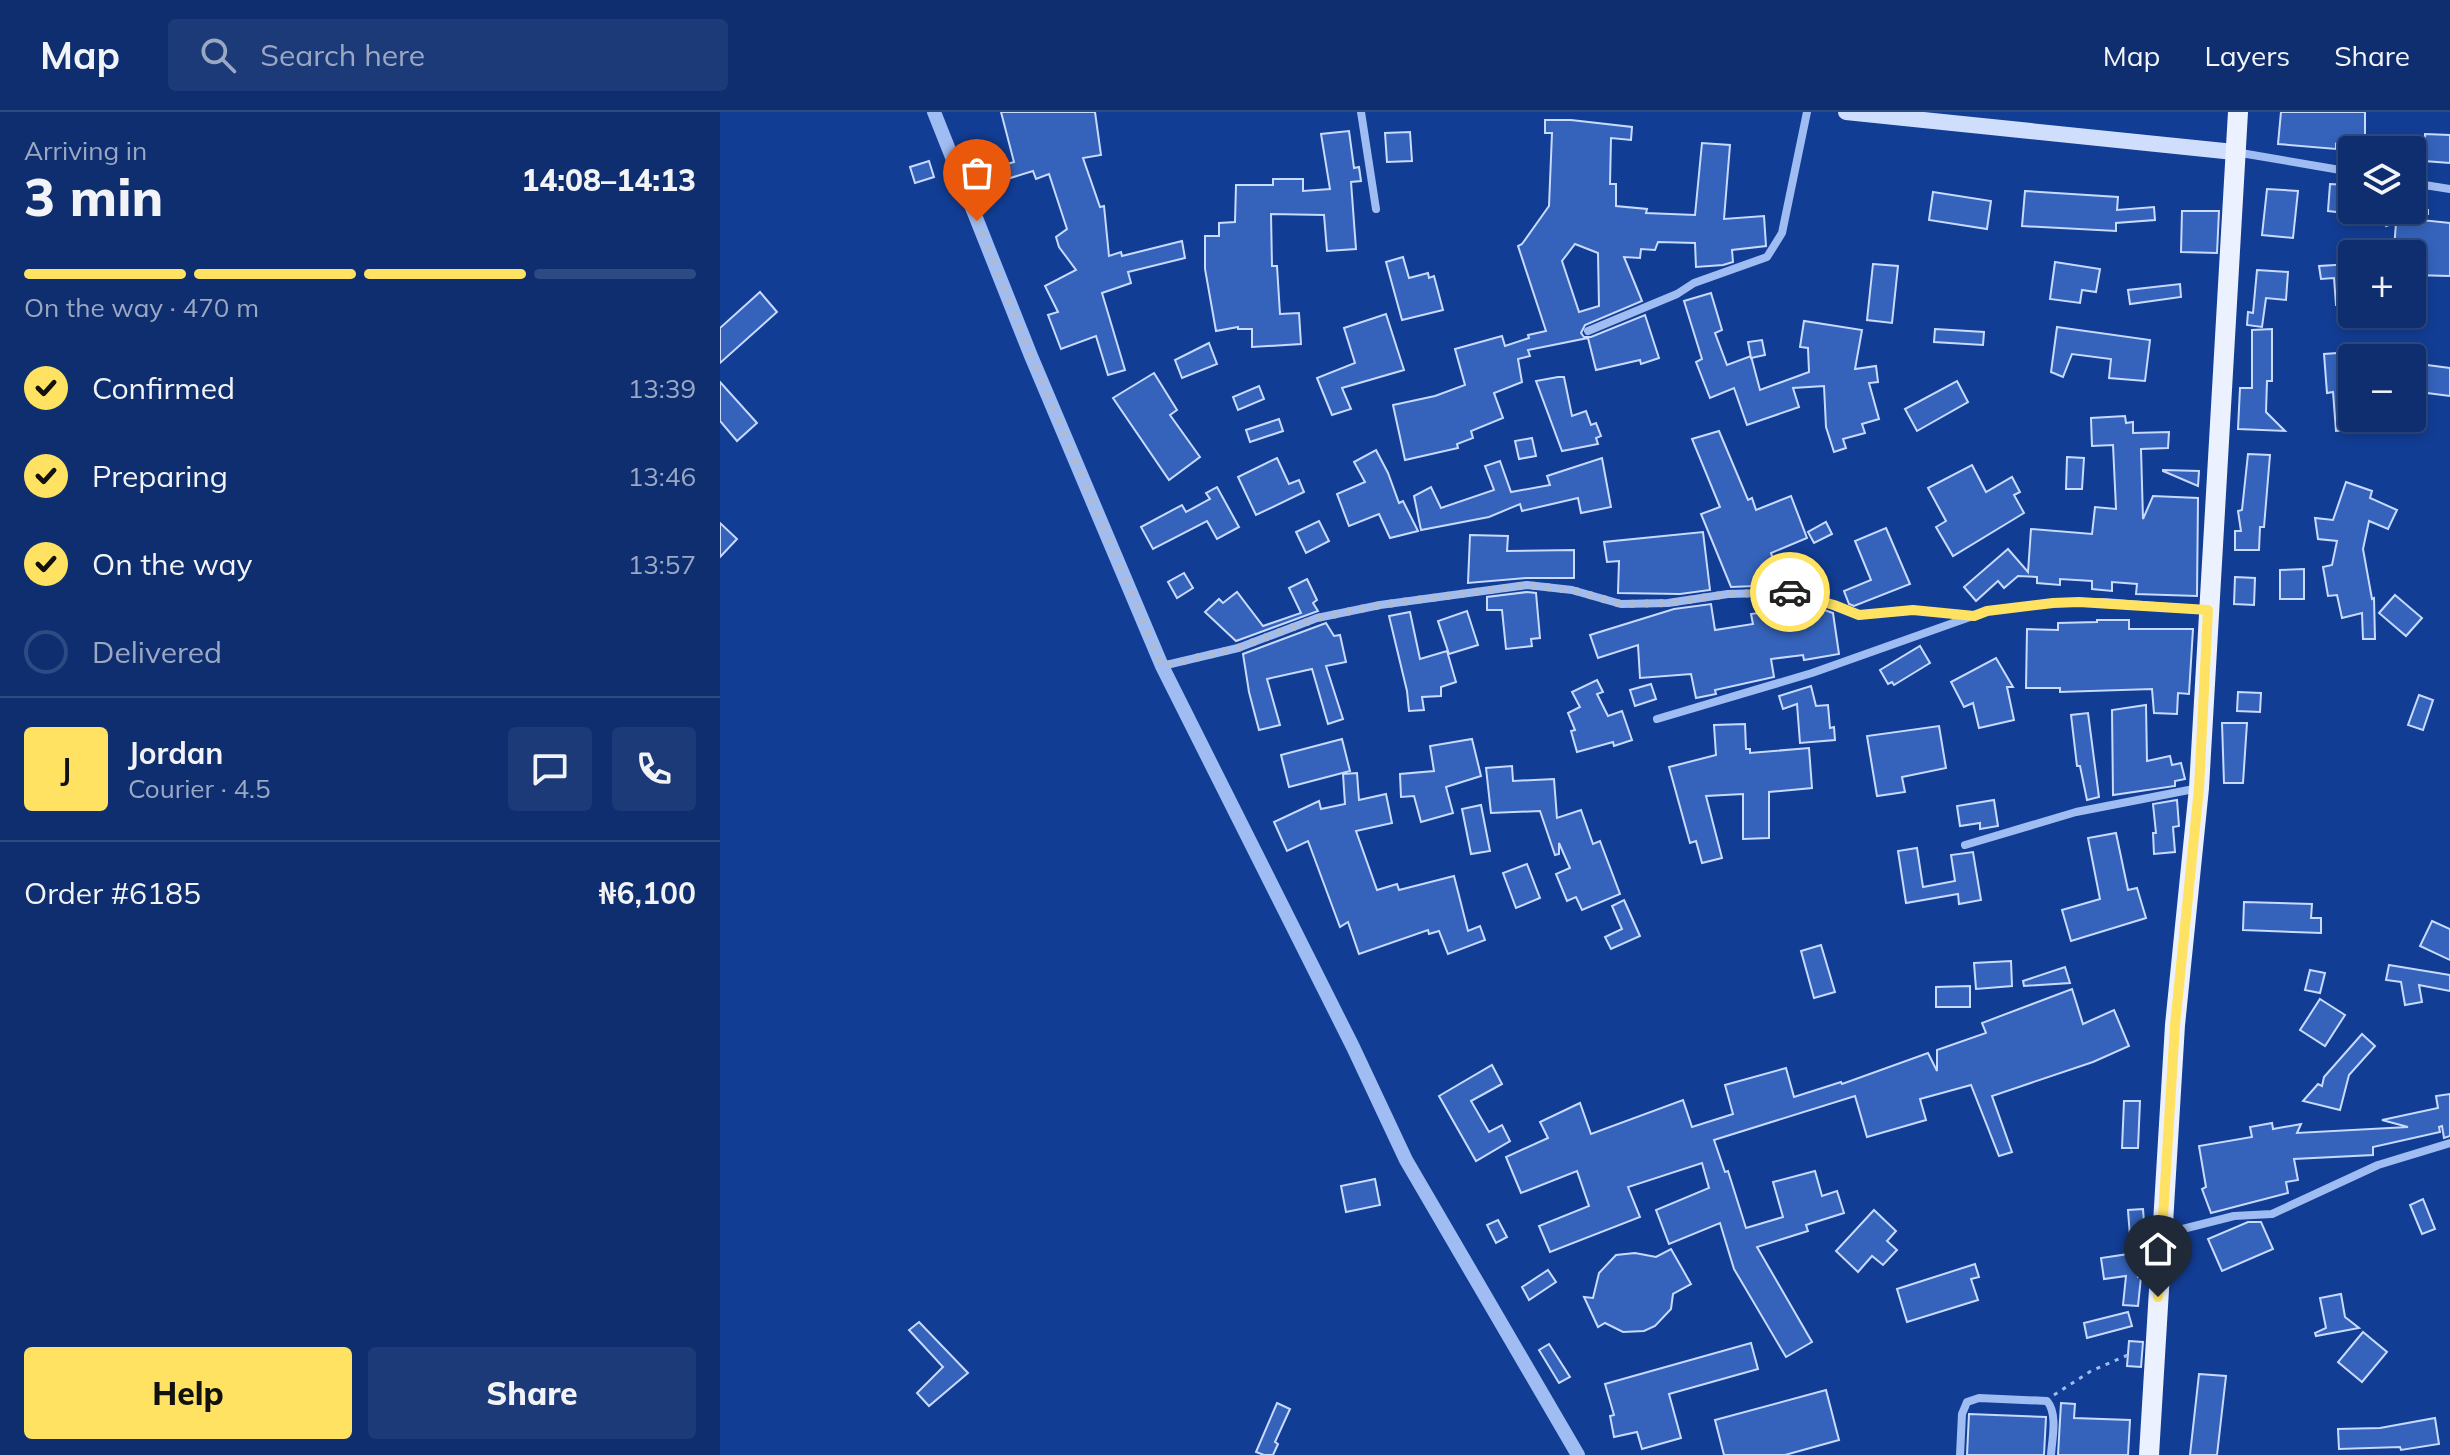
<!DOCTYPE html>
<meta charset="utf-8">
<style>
:root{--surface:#0e2e6f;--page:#1c3a77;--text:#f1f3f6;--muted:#9ba8c3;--line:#2e4a82;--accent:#ffe262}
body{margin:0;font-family:Mulish,sans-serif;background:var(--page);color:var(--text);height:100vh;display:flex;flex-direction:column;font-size:30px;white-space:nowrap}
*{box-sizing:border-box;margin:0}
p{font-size:26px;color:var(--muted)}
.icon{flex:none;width:44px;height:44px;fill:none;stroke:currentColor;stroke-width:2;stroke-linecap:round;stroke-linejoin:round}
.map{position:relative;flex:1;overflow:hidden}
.side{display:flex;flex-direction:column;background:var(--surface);width:720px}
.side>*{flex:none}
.tools{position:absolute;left:1618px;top:24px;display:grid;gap:16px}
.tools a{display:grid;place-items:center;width:88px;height:88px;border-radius:8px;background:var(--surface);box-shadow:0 4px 12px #0003,0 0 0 2px var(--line);font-size:40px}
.pin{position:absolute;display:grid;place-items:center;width:68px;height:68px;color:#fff;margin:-82px -34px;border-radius:50% 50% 50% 0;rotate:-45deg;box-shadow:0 0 8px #0007}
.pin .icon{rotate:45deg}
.courier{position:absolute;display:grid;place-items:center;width:80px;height:80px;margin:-40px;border:6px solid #ffe262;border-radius:50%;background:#fff;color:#222;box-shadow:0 2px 10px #0007}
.overview em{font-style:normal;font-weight:800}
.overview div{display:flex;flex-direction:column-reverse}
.overview{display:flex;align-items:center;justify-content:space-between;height:136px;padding:0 24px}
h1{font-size:52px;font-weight:800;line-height:60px}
.bar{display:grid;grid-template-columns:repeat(4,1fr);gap:12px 8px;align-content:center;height:96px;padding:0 24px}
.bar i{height:10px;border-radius:6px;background:var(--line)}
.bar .current{background:var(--accent)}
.bar p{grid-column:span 4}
.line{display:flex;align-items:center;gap:20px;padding:0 24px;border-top:2px solid var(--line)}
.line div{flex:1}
.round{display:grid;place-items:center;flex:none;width:84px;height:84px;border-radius:8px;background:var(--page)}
ol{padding:0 24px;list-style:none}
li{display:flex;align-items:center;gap:24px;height:88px}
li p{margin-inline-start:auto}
li .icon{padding:8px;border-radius:50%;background:var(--accent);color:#111;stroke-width:4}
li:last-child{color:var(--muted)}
li i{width:44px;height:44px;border:4px solid var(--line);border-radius:50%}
.cta{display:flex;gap:16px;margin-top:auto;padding:16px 24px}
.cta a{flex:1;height:92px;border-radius:8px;background:var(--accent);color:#111;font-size:32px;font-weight:800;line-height:92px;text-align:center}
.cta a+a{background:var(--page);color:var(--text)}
header{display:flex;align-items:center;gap:48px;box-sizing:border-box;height:112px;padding:0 40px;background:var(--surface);border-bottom:2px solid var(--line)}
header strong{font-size:38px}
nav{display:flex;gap:44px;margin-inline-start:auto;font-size:28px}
.search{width:560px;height:72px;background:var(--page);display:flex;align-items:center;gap:20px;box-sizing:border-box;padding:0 28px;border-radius:8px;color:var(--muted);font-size:30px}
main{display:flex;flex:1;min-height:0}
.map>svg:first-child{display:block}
.building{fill:#3563bb;stroke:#c8dafd;stroke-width:2;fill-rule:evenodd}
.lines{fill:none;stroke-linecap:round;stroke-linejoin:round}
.path{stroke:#a0bdf3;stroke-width:3;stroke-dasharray:4 6;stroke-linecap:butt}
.minor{stroke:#a0bdf3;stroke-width:8}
.tertiary{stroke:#a0bdf3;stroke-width:14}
.secondary{stroke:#cfdefd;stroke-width:16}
.primary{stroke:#ecf1ff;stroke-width:20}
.done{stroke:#acbbda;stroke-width:8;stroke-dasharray:0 14.4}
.route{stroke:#ffe262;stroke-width:10}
</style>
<header>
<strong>Map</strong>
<div class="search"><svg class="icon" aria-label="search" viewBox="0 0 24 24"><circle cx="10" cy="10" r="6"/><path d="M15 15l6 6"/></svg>Search here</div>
<nav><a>Map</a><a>Layers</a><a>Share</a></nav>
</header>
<main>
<section class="side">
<div class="overview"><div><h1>3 min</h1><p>Arriving in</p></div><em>14:08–14:13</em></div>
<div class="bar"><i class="current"></i><i class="current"></i><i class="current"></i><i></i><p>On the way · 470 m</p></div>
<ol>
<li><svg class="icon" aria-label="check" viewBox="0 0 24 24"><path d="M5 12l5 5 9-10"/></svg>Confirmed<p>13:39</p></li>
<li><svg class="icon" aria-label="check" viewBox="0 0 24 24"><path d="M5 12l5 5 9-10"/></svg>Preparing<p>13:46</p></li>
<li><svg class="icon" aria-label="check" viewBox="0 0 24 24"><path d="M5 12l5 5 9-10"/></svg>On the way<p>13:57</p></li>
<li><i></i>Delivered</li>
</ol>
<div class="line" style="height:144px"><b class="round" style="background:var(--accent);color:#111">J</b><div><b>Jordan</b><p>Courier · 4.5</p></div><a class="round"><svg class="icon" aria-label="chat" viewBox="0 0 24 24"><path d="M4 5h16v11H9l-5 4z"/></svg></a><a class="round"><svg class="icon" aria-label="phone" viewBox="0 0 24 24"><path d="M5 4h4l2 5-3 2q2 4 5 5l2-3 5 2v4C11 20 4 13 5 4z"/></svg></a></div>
<div class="line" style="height:104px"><div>Order #6185</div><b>₦6,100</b></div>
<div class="cta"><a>Help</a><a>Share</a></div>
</section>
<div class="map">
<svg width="1730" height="1343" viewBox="0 0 1730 1343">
<rect width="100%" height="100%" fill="#123d94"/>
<g class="building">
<polygon points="281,0 375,0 381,43 363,46 380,95 384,94 389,144 401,140 402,144 462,129 465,146 408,160 411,171 382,181 405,258 388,263 376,224 341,237 328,203 338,200 325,174 356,158 339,135 336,125 347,117 329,62 316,67 313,59 284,68 280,54 294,50"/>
<polygon points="1561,0 1645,0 1645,25 1652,29 1647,38 1629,38 1616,32 1616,37 1558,32"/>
<path d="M 825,8 L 851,8 L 912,15 L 911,28 L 891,26 L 890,72 L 896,72 L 896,94 L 927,97 L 926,101 L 975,103 L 982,31 L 1010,33 L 1004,107 L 1044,104 L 1046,134 L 1012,138 L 1013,150 L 1003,153 L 976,155 L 975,131 L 938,130 L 935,138 L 921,137 L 920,146 L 904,145 L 922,189 L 865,213 L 861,221 L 864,225 L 871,225 L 925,203 L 939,246 L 921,252 L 920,248 L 876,258 L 868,226 L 808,238 L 810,244 L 798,247 L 802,270 L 774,281 L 783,306 L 751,319 L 753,326 L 737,332 L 738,336 L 685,348 L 673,293 L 715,284 L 745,273 L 735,237 L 782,224 L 785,234 L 809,226 L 808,223 L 826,219 L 798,134 L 802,132 L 829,94 L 832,21 L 825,21 ZM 855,132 L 878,141 L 879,194 L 859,200 L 842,149 Z"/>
<polygon points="629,19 634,56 639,55 641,69 631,70 636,137 607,139 604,103 551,102 552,154 557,154 560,202 579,201 581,232 532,235 532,217 518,217 518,215 496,219 485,157 485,124 499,124 499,111 515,110 516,73 553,73 553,67 583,67 583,79 610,77 601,22"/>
<polygon points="690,20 692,49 667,50 665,21"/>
<polygon points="1705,22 1730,23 1730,51 1704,49"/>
<polygon points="209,49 214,65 195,71 190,55"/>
<polygon points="1610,72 1627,73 1625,101 1608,99"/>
<polygon points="1547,77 1578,79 1573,126 1542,123"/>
<polygon points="1305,79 1398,85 1397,98 1434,95 1435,108 1396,111 1396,119 1302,114"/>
<polygon points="1213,80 1271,89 1267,117 1209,108"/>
<polygon points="1661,98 1708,98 1708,102 1699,104 1702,113 1702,108 1730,111 1730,164 1692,163 1693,138 1674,137 1676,111 1666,114"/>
<polygon points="1462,99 1499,99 1497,141 1461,140"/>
<polygon points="683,145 689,166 708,161 709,166 714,164 723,198 682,208 666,150"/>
<polygon points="1335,150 1380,157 1376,180 1362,178 1360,191 1330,187"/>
<polygon points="1153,152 1178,154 1172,211 1147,208"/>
<polygon points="1632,152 1632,191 1616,193 1614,166 1601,167 1599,154"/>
<polygon points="1537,158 1568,160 1566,188 1546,186 1542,215 1527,213 1528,200 1533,201"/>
<polygon points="1460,172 1461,185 1410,192 1408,178"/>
<polygon points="40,180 57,200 0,251 0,216"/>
<polygon points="991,181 1002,218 995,221 1007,253 1031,244 1040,278 1089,260 1088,236 1080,235 1084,209 1142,218 1135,257 1156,254 1158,270 1149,271 1159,307 1142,312 1145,321 1123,327 1126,336 1114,340 1106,315 1104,274 1073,276 1079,295 1027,313 1014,276 990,286 976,250 982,247 964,189"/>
<polygon points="666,202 684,258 622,276 631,297 612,303 597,266 635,251 624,216"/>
<polygon points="1337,215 1430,228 1425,269 1389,266 1391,247 1352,242 1343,265 1331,260"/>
<polygon points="1215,217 1264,220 1263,233 1214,230"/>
<polygon points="1552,217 1552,269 1547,269 1546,300 1565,319 1518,317 1520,276 1532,276 1532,218"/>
<polygon points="1042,228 1045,243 1031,246 1028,230"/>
<polygon points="489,231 497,252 462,266 455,248"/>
<polygon points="1632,240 1632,306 1661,306 1662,315 1616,319 1613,280 1607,281 1604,242"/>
<polygon points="1692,251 1730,256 1730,284 1692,279"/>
<polygon points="434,261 457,298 450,303 480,345 449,368 393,286"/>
<polygon points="838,265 844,265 852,304 866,299 871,313 876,311 881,324 876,326 878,332 842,339 816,269"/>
<polygon points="1237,269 1248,290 1197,319 1185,297"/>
<polygon points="0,270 37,311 17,329 0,309"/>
<polygon points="539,274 544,287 518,298 513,285"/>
<polygon points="1405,304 1406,311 1413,310 1413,321 1449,320 1448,336 1421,337 1423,407 1433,384 1478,386 1477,484 1416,482 1417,472 1392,470 1392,479 1372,477 1372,469 1340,467 1340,473 1317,471 1317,465 1298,464 1284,476 1278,469 1256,489 1244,475 1288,437 1308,460 1311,417 1372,422 1375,395 1396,397 1393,333 1372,334 1371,306"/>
<polygon points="559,307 563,319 530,330 526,318"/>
<polygon points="999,319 1028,388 1032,386 1036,398 1071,384 1087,426 1051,441 1062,473 1011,475 981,402 1000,395 972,327"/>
<polygon points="812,326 816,344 799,347 795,329"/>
<polygon points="656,338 668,361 679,391 683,389 698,419 670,426 659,402 629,414 617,382 645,370 634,350"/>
<polygon points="1528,342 1550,343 1544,415 1540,415 1539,438 1515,438 1515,419 1521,419 1518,399 1522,398"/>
<polygon points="1347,345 1364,346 1362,377 1346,377"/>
<polygon points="557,346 569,372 579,368 584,380 536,403 518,365"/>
<polygon points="882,346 891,395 861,401 858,386 802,399 800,392 769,405 701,418 694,384 711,375 721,396 774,378 765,354 780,349 791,380 830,373 827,364"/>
<polygon points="1252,353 1266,380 1292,365 1300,380 1294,383 1304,401 1233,444 1216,415 1226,409 1208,376"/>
<polygon points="1443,358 1479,359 1478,374 1443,359"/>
<polygon points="1626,370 1652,379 1650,386 1677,398 1668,417 1649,409 1643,437 1652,487 1654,486 1655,527 1643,527 1642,501 1622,506 1617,483 1608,484 1603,455 1612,453 1617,429 1598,427 1595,406 1613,408"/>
<polygon points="497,375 519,415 497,427 487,409 433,437 421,415 462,393 466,400 490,387 486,381"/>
<polygon points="599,409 609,429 586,441 576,420"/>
<polygon points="1106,410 1112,422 1094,431 1088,420"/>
<polygon points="0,411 17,427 0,445"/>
<polygon points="1166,416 1190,472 1134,494 1129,492 1124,479 1151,468 1135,429"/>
<polygon points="983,420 990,478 960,482 898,481 899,449 887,450 884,430"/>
<polygon points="750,423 788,424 787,439 854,438 854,466 806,466 748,471"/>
<polygon points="1584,457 1584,487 1560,487 1560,458"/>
<polygon points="464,461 473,476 457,486 448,470"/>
<polygon points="1515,465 1535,466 1534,493 1514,492"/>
<polygon points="587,467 597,488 593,491 598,499 516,529 485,500 499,487 503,491 517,480 543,514 581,501 569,476"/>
<polygon points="807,480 816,481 820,526 811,527 812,534 786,537 782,498 767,498 767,485"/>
<polygon points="1675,483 1702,506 1686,524 1659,501"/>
<polygon points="1066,487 1067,500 1090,493 1113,501 1119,542 1084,548 1083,543 1051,547 1054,565 995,578 996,582 976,586 971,562 920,566 918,533 878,546 870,523 954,497 991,492 995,518 1033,512 1031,502 1038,501 1034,488"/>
<polygon points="747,499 758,533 729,542 718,509"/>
<polygon points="690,500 700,547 727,539 736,570 721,575 721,584 702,585 704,598 689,599 687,579 669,504"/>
<polygon points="1377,508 1409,508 1409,517 1473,517 1469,582 1458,581 1457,602 1434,601 1432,577 1340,580 1340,576 1306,576 1307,517 1338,518 1338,511 1377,510"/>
<polygon points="606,511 614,524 620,523 626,550 606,554 623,607 608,612 592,557 547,567 560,613 539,618 529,580 523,542"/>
<polygon points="1200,534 1210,551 1174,573 1172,570 1168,572 1160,558"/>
<polygon points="1276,546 1293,575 1287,575 1294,608 1259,616 1253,591 1244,595 1231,570"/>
<polygon points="877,568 883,580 877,582 888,604 902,599 912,628 894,634 893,630 857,640 851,619 855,618 848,601 860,595 852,580"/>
<polygon points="931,572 936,587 915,594 910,578"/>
<polygon points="1091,574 1096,594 1108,593 1110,616 1114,615 1115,628 1080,631 1077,592 1063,597 1059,584"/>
<polygon points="1518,580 1541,581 1540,600 1517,599"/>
<polygon points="1699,583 1713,588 1703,618 1688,613"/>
<polygon points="1426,593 1427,649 1450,644 1452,653 1461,651 1465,667 1455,669 1455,674 1393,683 1392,598"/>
<polygon points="1368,601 1379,685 1367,688 1360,654 1357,654 1351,603"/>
<polygon points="1502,611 1527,611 1523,671 1504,671"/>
<polygon points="1025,612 1026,637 1030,637 1030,641 1089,636 1092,676 1049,680 1049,726 1023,727 1023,682 986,684 1002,746 982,751 976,729 970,731 949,655 996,643 994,613"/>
<polygon points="1219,614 1226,656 1182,665 1185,680 1157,684 1147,624"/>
<polygon points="622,627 630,659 569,675 561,643"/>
<polygon points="752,627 761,664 726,675 733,701 701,710 694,684 681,685 680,662 714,659 710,634"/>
<polygon points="792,654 793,669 834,667 837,706 861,698 873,732 880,729 900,782 862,798 856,785 847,789 836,762 850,756 839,731 839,742 835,743 820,699 771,701 766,656"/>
<polygon points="637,661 639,688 666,682 672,711 636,719 657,778 677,772 679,778 734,764 748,819 760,814 765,828 728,842 719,819 709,822 708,818 639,842 628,810 620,815 588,729 567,739 554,710 599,689 601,697 625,692 623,662"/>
<polygon points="1274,688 1278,714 1260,717 1260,711 1240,714 1237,694"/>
<polygon points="1457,688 1459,714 1453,715 1455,740 1434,742 1433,721 1436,721 1433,692"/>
<polygon points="761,693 770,739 751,742 742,697"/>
<polygon points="1396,721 1408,778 1417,776 1426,806 1351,829 1342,798 1380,787 1368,726"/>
<polygon points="1197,736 1203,775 1235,769 1231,743 1253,740 1261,788 1239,792 1238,782 1186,791 1178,739"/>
<polygon points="807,752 820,786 796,796 783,761"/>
<polygon points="904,788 920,824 891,837 885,825 902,817 892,794"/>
<polygon points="1524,790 1592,792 1591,806 1601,806 1601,821 1523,818"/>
<polygon points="1712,809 1730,817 1730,848 1700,834"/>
<polygon points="1101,833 1115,880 1094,886 1081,839"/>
<polygon points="1291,849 1292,874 1256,877 1254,851"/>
<polygon points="1669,853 1730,863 1730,879 1699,873 1702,890 1685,893 1681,870 1666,868"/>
<polygon points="1345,855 1350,871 1304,874 1303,869"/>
<polygon points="1590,858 1605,861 1600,881 1585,878"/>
<polygon points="1250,874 1250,895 1216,895 1216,875"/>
<polygon points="1352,877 1363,912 1394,898 1409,934 1373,950 1272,984 1292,1040 1279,1044 1251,973 1200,987 1206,1008 1147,1025 1135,984 994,1028 1005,1060 1008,1059 1026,1116 1063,1105 1053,1070 1095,1059 1102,1084 1117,1079 1124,1101 1086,1113 1088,1119 1037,1135 1092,1230 1066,1245 1014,1157 1000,1111 949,1132 936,1098 989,1076 982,1051 908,1075 920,1105 830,1140 819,1114 869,1094 857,1059 801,1081 786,1045 828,1026 820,1010 860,991 871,1022 963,988 972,1015 1013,1002 1005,973 1066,956 1074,985 1121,970 1122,972 1208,941 1217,959 1217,938 1266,921 1262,911"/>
<polygon points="1600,887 1625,903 1605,934 1580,918"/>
<polygon points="1642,922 1655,934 1629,963 1620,998 1583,989 1598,972 1602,974 1604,965"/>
<polygon points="772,953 782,972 751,989 769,1020 782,1013 790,1029 756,1049 719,984"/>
<polygon points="1730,982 1730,1024 1724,1026 1722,1014 1719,1015 1720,1020 1653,1035 1653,1043 1574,1047 1578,1068 1566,1070 1568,1081 1491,1101 1482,1077 1486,1075 1479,1034 1532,1025 1530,1015 1552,1011 1553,1017 1581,1012 1577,1021 1688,1015 1662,1008 1718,996 1716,984"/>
<polygon points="1404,989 1420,989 1418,1036 1402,1036"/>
<polygon points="655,1067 660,1093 626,1100 621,1074"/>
<polygon points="1703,1087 1715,1117 1702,1122 1690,1093"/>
<polygon points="1423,1097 1425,1123 1410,1125 1408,1098"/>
<polygon points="1154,1098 1176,1119 1167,1129 1177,1138 1163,1153 1152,1144 1138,1160 1116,1139"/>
<polygon points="778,1108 787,1125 776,1131 767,1113"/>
<polygon points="1528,1110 1541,1110 1553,1137 1502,1159 1488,1127"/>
<polygon points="1409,1135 1413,1135 1418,1165 1421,1165 1418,1194 1403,1193 1406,1164 1384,1167 1381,1146 1408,1142"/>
<polygon points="951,1137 971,1172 953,1182 951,1197 935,1214 924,1219 903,1220 885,1211 878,1215 864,1185 873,1186 879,1161 896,1143 915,1141 936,1145"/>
<polygon points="1255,1152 1259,1165 1251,1167 1258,1188 1187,1210 1177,1177"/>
<polygon points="828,1158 836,1170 809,1188 802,1175"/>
<polygon points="1621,1182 1625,1205 1639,1216 1596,1224 1595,1221 1606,1216 1600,1186"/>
<polygon points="1408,1200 1412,1214 1367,1226 1364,1211"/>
<polygon points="199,1210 248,1261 209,1294 197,1281 223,1255 189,1218"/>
<polygon points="1643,1220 1667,1240 1642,1270 1618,1250"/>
<polygon points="1409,1229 1423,1230 1421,1255 1407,1254"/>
<polygon points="1031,1231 1038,1257 949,1282 961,1326 922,1337 917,1320 894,1325 890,1304 894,1303 885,1272"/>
<polygon points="829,1232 850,1265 839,1271 819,1238"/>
<polygon points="1479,1262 1506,1264 1497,1343 1470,1343"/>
<polygon points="1106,1278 1119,1328 1065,1343 1004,1343 995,1308"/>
<polygon points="557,1291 570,1297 555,1330 558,1332 553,1343 544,1343 536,1340"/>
<polygon points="1341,1291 1355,1292 1354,1306 1410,1308 1408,1343 1338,1343"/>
<polygon points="1249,1302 1326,1305 1324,1343 1247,1343"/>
<polygon points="1715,1306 1719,1332 1681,1338 1680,1335 1619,1337 1618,1317 1660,1316"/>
</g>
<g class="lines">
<polyline class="path" points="1334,1283 1371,1259 1408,1243"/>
<g class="minor">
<polyline points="641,0 656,97"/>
<polyline points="1515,40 1632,60"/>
<polyline points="1692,71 1730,77"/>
<polyline points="868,219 957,182 974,171 1047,145 1062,121 1087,0"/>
<polyline points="442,554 518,536 597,506 660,493 807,473 852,478 901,492 948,491 1008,482 1074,480 1139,503 1193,498 1254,504"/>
<polyline points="937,607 1092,561 1267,499 1333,491 1384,490 1487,498"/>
<polyline points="1245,733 1356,700 1479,676"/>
<polyline points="1443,1122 1514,1104 1552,1102 1658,1053 1730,1031"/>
<path d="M 1240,1343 L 1242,1302 L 1247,1290 L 1259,1286 L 1327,1289 C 1338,1302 1332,1327 1331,1343"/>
</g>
<polyline class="tertiary" points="214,0 311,244 442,554 633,935 686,1048 858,1343"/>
<polyline class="secondary" points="1126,0 1514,40"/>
<polyline class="primary" points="1429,1343 1455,913 1479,676 1518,0"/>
</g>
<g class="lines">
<polyline class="done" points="257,109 311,244 442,554 518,536 597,506 660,493 807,473 852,478 901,492 948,491 1008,482 1070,480"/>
<polyline class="route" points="1070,480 1114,493 1139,503 1193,498 1254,504 1267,499 1333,491 1359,490 1488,498 1479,676 1455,913 1438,1185"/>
</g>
</svg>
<div class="tools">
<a><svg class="icon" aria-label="layers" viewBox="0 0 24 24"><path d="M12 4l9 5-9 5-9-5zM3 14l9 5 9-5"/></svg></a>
<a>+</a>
<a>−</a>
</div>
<div class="pin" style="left:257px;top:109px;background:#ea580c"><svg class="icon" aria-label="bag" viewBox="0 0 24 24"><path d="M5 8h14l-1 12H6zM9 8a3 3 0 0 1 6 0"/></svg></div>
<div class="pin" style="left:1438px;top:1185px;background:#1f2937"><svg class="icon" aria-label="home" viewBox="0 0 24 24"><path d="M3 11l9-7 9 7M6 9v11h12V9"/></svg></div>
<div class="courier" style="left:1070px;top:480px"><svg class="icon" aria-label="car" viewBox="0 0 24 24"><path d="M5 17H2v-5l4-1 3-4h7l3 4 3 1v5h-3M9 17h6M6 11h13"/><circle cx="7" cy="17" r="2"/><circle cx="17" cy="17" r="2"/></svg></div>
</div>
</main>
